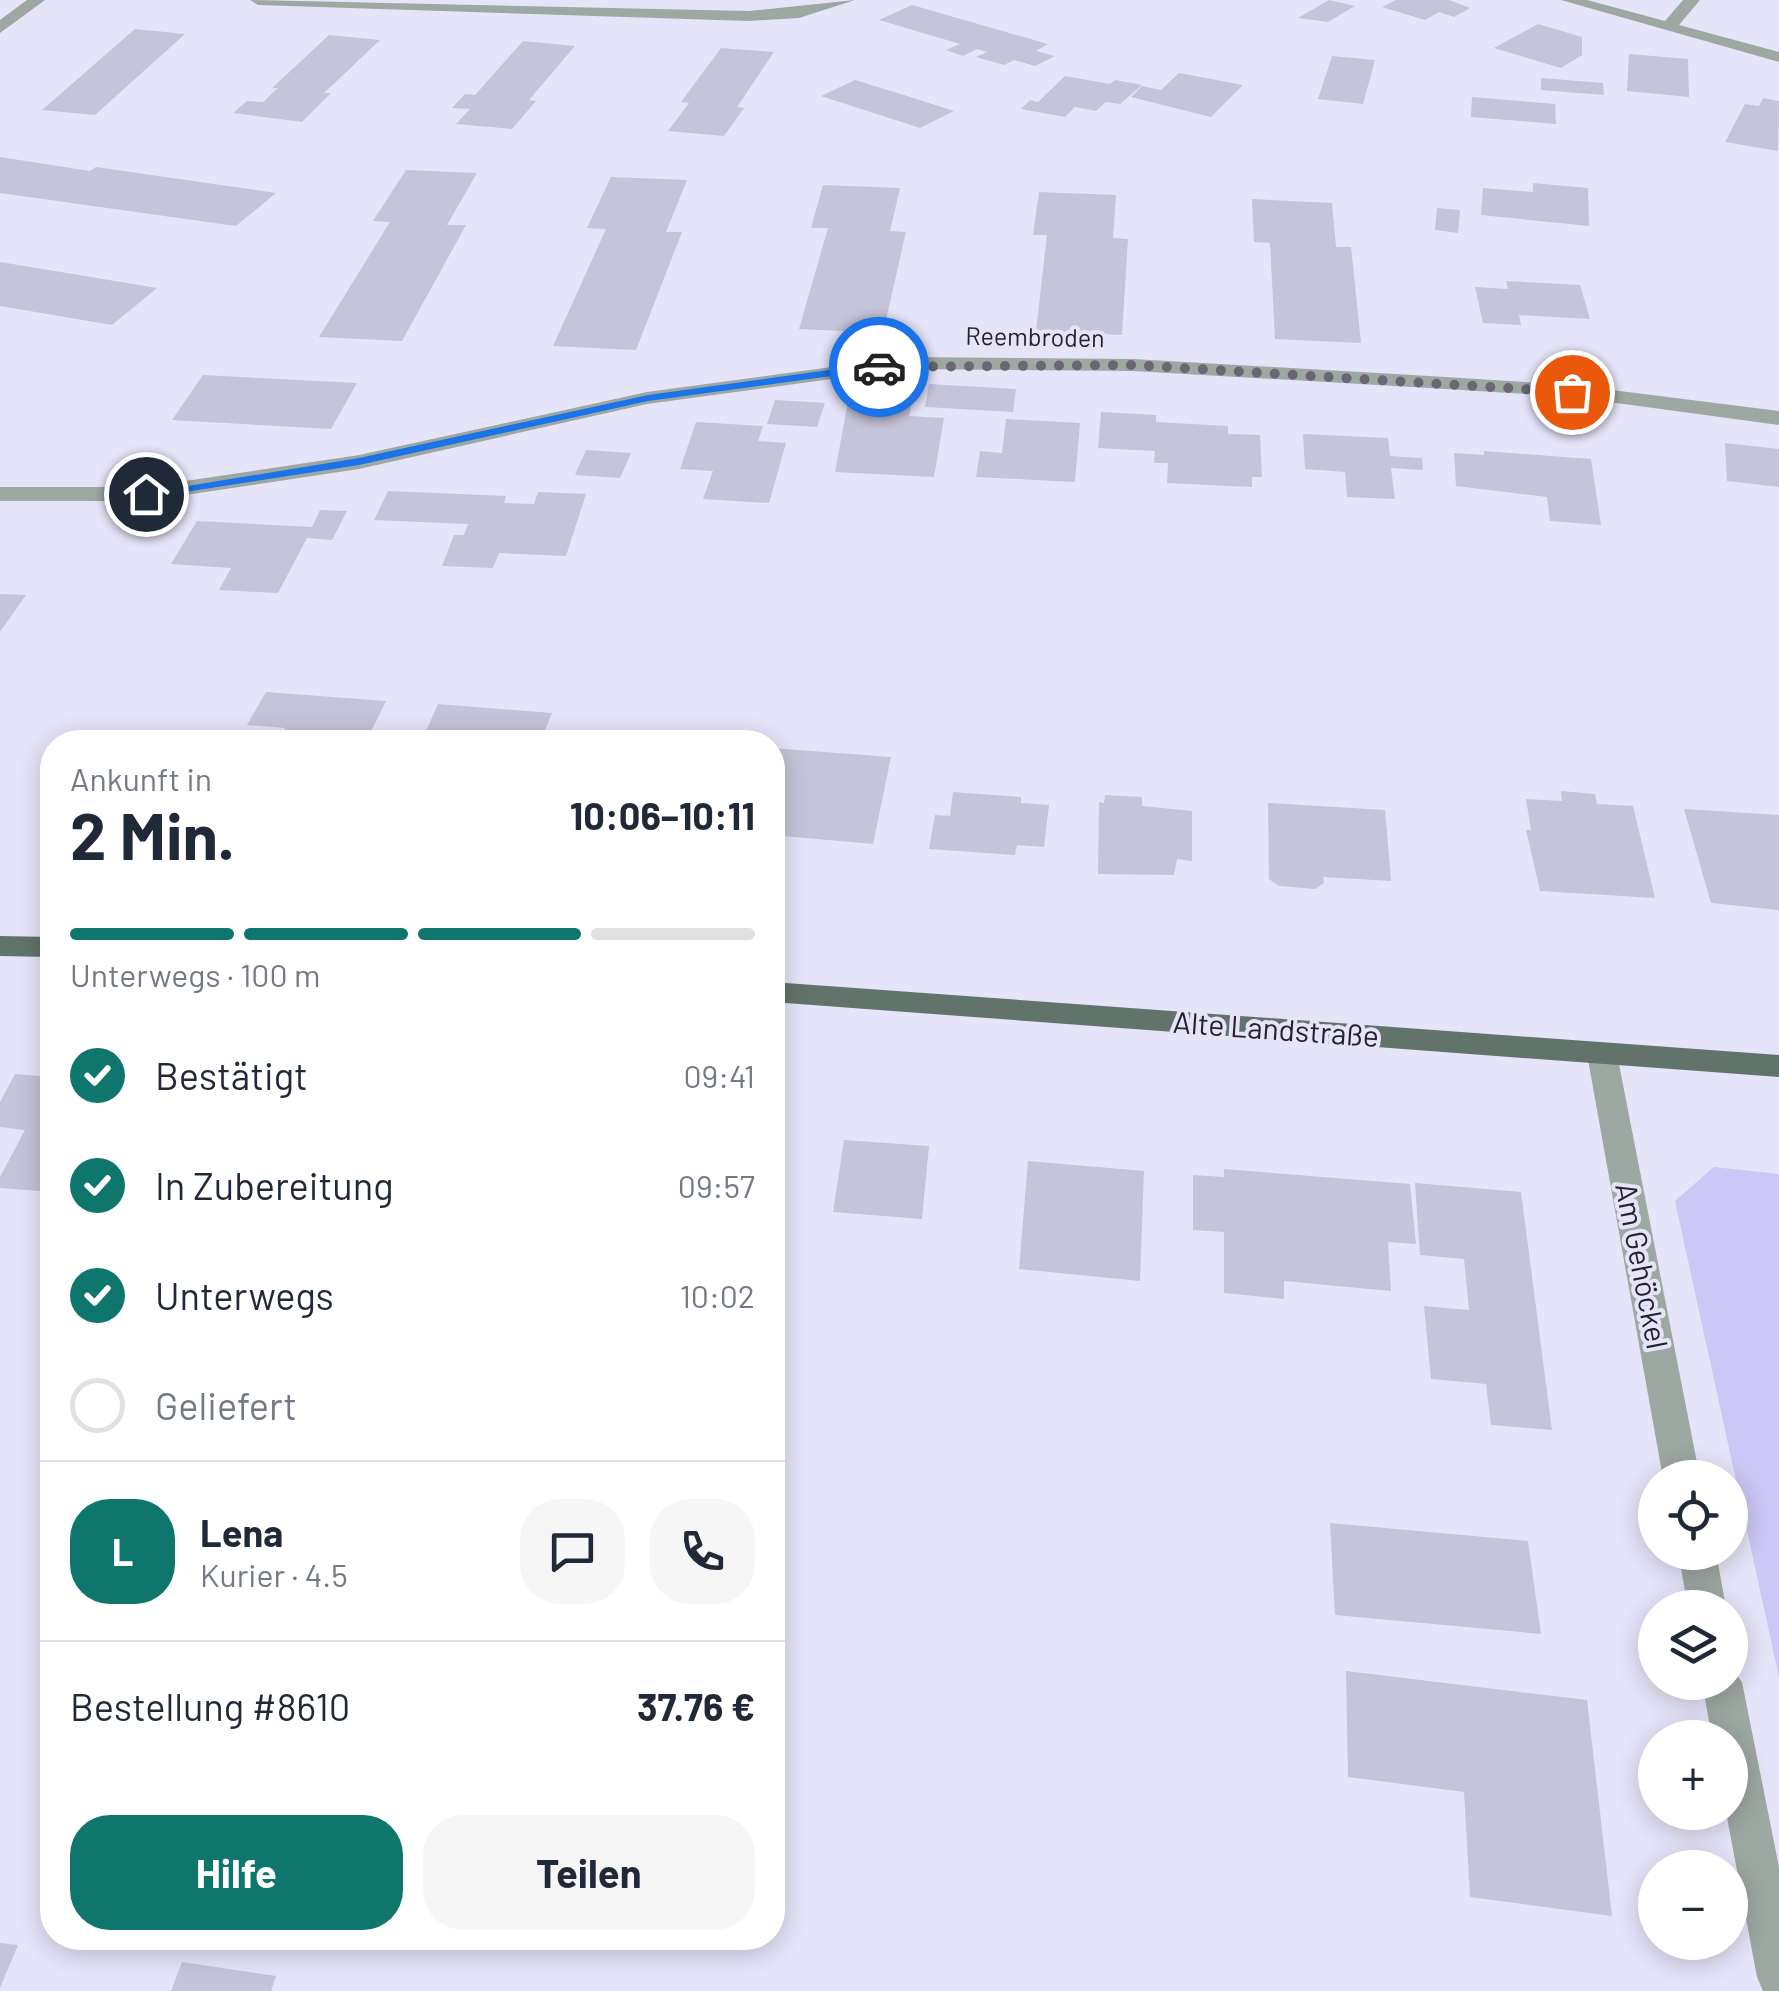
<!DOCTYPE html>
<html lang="de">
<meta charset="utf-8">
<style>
:root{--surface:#fff;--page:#f6f6f7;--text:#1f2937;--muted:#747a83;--line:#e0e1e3;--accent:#0f766e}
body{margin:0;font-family:Barlow,sans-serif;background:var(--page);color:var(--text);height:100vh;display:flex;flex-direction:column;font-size:38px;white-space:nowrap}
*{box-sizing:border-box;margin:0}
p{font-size:32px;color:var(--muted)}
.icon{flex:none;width:55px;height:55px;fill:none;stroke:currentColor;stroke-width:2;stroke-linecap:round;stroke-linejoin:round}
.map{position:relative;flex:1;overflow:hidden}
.sheet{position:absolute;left:40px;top:730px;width:745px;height:1220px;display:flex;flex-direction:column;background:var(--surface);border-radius:40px;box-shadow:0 5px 25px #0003}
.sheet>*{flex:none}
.tools{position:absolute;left:1638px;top:1460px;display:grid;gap:20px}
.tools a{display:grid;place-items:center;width:110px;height:110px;border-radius:50%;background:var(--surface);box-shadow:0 5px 25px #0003;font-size:50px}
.pin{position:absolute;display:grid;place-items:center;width:85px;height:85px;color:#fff;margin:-42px;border:5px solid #fff;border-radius:50%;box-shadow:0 2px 10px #0007}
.courier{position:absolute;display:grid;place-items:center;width:100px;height:100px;margin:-50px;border:8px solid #1a73e8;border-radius:50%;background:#fff;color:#222;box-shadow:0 2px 12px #0007}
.overview em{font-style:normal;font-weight:700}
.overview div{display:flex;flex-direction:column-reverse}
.overview{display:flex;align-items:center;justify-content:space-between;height:170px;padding:0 30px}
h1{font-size:65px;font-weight:700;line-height:75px}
.bar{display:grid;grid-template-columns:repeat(4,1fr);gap:15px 10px;align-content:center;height:120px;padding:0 30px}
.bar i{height:12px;border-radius:8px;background:var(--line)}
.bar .current{background:var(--accent)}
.bar p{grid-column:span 4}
.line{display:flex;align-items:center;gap:25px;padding:0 30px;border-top:2px solid var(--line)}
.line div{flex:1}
.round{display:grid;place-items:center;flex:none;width:105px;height:105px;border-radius:40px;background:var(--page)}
ol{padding:0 30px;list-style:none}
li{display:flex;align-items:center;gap:30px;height:110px}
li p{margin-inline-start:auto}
li .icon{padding:10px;border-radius:50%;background:var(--accent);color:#fff;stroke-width:4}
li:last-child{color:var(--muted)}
li i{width:55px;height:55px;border:5px solid var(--line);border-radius:50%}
.action{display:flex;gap:20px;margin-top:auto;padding:20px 30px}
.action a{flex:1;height:115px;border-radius:40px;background:var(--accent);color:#fff;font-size:40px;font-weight:700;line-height:115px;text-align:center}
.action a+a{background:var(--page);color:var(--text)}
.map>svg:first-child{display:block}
.green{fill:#cbc7f6}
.building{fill:#c5c4d8}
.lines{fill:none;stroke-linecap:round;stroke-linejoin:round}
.minor{fill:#9ea8a3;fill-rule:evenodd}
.major{fill:#62736c;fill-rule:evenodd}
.route{fill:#1a73e8}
.done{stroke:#686773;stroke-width:10;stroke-dasharray:0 18}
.labels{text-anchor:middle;stroke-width:8;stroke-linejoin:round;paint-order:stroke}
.far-street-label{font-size:25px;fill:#24232b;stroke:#e6e4f9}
.street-label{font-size:30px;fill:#24232b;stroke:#e6e4f9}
</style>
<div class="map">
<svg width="1779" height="1991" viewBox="0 0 1779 1991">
<rect width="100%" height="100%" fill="#e6e4f9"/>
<polygon class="green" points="1714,1167 1779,1174 1779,1677 1675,1201"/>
<g class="building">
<polygon points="1329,0 1355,6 1328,22 1298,18"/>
<polygon points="1396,0 1449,0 1470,8 1454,17 1439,12 1425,20 1382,7"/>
<polygon points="912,5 1048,44 1036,51 1055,56 1035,66 1014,60 1004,65 976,57 987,52 977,49 963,56 946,50 960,44 879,20"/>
<polygon points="1538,24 1582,37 1582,55 1561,68 1494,48"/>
<polygon points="135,29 185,34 95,115 42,110"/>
<polygon points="329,35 380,40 324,93 331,93 302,122 233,113 247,101 263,102 278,88 272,88"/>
<polygon points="523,41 575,46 529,100 536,101 512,129 456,124 470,109 452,108 465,94 475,95"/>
<polygon points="721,48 774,52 737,107 744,108 724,136 668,131 689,103 681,102"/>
<polygon points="1629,54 1688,59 1689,97 1627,91"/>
<polygon points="1332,56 1375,60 1363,104 1318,99"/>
<polygon points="1179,73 1243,85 1211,117 1131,97 1142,86 1161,90"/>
<polygon points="1065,76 1110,84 1115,80 1142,85 1120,104 1106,102 1096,111 1075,107 1065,117 1021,109 1030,100 1038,102"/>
<polygon points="1541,78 1603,83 1604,95 1541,90"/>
<polygon points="855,80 904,95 954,111 920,128 821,96"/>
<polygon points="1472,97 1555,104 1556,124 1471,117"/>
<polygon points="1763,98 1779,101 1778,151 1725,142 1745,104 1759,106"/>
<polygon points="0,157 90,171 96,167 276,193 236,226 0,193"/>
<polygon points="406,170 477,173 447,225 466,225 402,341 319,337 390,222 373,221"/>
<polygon points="611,177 687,180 666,232 682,232 636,350 553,346 606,229 587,228"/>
<polygon points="1533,183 1588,188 1589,226 1481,215 1483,188 1533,192"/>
<polygon points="823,185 900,188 890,231 906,232 883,333 799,329 828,228 811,228"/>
<polygon points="1039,192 1116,195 1113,238 1128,239 1122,335 1036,331 1047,235 1033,235"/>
<polygon points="1252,199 1332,203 1336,247 1351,247 1361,343 1275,339 1270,243 1254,242"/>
<polygon points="1437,208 1460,210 1458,233 1435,230"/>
<polygon points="0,262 61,272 157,288 112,325 0,306"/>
<polygon points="1506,281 1580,285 1590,319 1519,315 1521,325 1483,323 1475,287 1508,289"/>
<polygon points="203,375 357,383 331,429 172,420"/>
<polygon points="929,384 1016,389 1013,412 925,407"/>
<polygon points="775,400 825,403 817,427 767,424"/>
<polygon points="848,402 911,406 909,416 944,418 934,477 835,472"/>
<polygon points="1101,412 1156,415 1156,422 1228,426 1228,434 1260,435 1262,477 1252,477 1252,487 1167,483 1168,463 1154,463 1155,451 1098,448"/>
<polygon points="1006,419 1080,423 1075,482 976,477 980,451 1002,453"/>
<polygon points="696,422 763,426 758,441 786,443 769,503 703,499 713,471 680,469"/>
<polygon points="1303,434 1388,438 1390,456 1422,458 1423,470 1391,468 1395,499 1347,497 1345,472 1305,469"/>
<polygon points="1725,443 1779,449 1779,487 1727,481"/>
<polygon points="586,450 631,453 620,478 575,475"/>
<polygon points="1484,451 1591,459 1601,525 1550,521 1547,497 1456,486 1454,453 1484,455"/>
<polygon points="388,491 506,496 504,503 534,504 538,492 586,494 566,556 499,553 493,568 442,566 454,535 464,535 468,524 374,520"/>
<polygon points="320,510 347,511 332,540 307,538 278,593 219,590 231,568 171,564 197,521 312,527"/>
<polygon points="0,594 26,595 0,632"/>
<polygon points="266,692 386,701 366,742 278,742 285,728 247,725"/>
<polygon points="438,704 552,713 540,742 423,738"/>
<polygon points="772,748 891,757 873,844 772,835"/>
<polygon points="1561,791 1595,794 1597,804 1633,806 1655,898 1540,891 1526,830 1531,830 1526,799 1562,801"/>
<polygon points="953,792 1021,797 1021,803 1049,805 1044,847 1017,845 1015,855 929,849 935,815 950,816"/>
<polygon points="1105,795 1142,797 1142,806 1192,811 1192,861 1177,859 1174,875 1098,874 1099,802 1104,803"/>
<polygon points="1268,803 1385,810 1391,881 1323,877 1324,883 1315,889 1279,886 1269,879"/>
<polygon points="1684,809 1779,815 1779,910 1711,903"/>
<polygon points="15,1074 52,1077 52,1192 0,1188 0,1177 25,1130 0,1127 0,1102"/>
<polygon points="844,1140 929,1146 922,1219 833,1212"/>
<polygon points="1028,1161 1144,1171 1140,1281 1019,1269"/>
<polygon points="1224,1169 1410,1184 1416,1244 1388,1242 1391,1291 1284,1281 1284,1299 1224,1293 1224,1232 1193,1230 1193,1175 1224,1177"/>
<polygon points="1415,1183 1521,1192 1552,1430 1491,1425 1486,1384 1431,1379 1424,1306 1469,1310 1464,1259 1420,1255"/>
<polygon points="1330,1523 1528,1541 1541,1634 1335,1615"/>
<polygon points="1346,1671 1587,1700 1612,1916 1470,1897 1464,1792 1348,1777"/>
<polygon points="0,1943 18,1945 0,1988"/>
<polygon points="182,1962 276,1976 271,1991 171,1991"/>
</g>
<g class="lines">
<g class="minor">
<polygon points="27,0 45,0 0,33 0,20"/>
<polygon points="250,0 749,11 855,0 799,18 749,21 258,5"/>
<polygon points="1561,0 1587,0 1665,21 1683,0 1700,0 1679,25 1779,52 1779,62"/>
<polygon points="905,357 1133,359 1429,376 1572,385 1779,411 1779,425 1572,397 1429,388 1133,371 905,369 647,404 359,469 145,501 0,501 0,487 145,487 359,455 647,392"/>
<polygon points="1602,1043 1613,1046 1617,1054 1700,1478 1663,1478 1587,1054 1591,1046"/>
<polygon points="1678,1552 1716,1552 1726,1608 1688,1608"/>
<polygon points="1730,1667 1742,1682 1779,1867 1779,1991 1763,1991 1757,1977 1726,1812 1730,1812 1730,1738 1712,1738 1702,1682 1730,1682"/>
</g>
<g class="major">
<polygon points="0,936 52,937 52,957 0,956"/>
<polygon points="772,982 1779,1055 1779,1077 772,1002"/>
</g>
</g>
<polygon class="route" points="879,363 883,369 648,401 359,465 146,498 139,494 359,458 648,395"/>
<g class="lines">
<polyline class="done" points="879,367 1133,365 1572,392"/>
</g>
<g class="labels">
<g class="far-street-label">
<text transform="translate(1035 337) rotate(1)" y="9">Reembroden</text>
</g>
<g class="street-label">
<text transform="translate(1276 1030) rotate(4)" y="10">Alte Landstraße</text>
<text transform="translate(1641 1266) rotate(79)" y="10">Am Gehöckel</text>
</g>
</g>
</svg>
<div class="tools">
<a><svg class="icon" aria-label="locate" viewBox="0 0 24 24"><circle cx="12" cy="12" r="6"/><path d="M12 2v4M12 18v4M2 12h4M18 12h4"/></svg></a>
<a><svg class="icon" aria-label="layers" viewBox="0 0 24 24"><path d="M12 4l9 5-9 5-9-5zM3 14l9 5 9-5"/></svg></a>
<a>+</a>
<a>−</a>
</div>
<div class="pin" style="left:1572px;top:392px;background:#ea580c"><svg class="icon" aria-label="bag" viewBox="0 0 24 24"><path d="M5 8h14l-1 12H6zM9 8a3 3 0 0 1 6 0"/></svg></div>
<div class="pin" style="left:146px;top:494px;background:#1f2937"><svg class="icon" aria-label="home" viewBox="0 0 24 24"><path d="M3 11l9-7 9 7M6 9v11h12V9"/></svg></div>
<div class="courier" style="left:879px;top:367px"><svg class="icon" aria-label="car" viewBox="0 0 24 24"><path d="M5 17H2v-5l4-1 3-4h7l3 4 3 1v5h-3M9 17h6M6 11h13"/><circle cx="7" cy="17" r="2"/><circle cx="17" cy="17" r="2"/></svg></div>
<section class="sheet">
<div class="overview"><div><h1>2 Min.</h1><p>Ankunft in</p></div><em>10:06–10:11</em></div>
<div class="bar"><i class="current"></i><i class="current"></i><i class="current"></i><i></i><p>Unterwegs · 100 m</p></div>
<ol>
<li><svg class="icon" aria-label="check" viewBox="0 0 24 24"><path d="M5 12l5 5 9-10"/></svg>Bestätigt<p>09:41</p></li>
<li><svg class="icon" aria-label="check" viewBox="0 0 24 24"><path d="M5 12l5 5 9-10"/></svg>In Zubereitung<p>09:57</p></li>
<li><svg class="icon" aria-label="check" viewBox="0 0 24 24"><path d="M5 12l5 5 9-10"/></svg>Unterwegs<p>10:02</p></li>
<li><i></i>Geliefert</li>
</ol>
<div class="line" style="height:180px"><b class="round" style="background:var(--accent);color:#fff">L</b><div><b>Lena</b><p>Kurier · 4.5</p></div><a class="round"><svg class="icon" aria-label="chat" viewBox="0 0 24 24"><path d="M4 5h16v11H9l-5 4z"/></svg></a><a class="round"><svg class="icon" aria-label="phone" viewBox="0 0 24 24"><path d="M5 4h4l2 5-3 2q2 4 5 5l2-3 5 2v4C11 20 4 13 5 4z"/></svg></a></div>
<div class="line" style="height:130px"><div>Bestellung #8610</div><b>37.76 €</b></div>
<div class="action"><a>Hilfe</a><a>Teilen</a></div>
</section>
</div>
